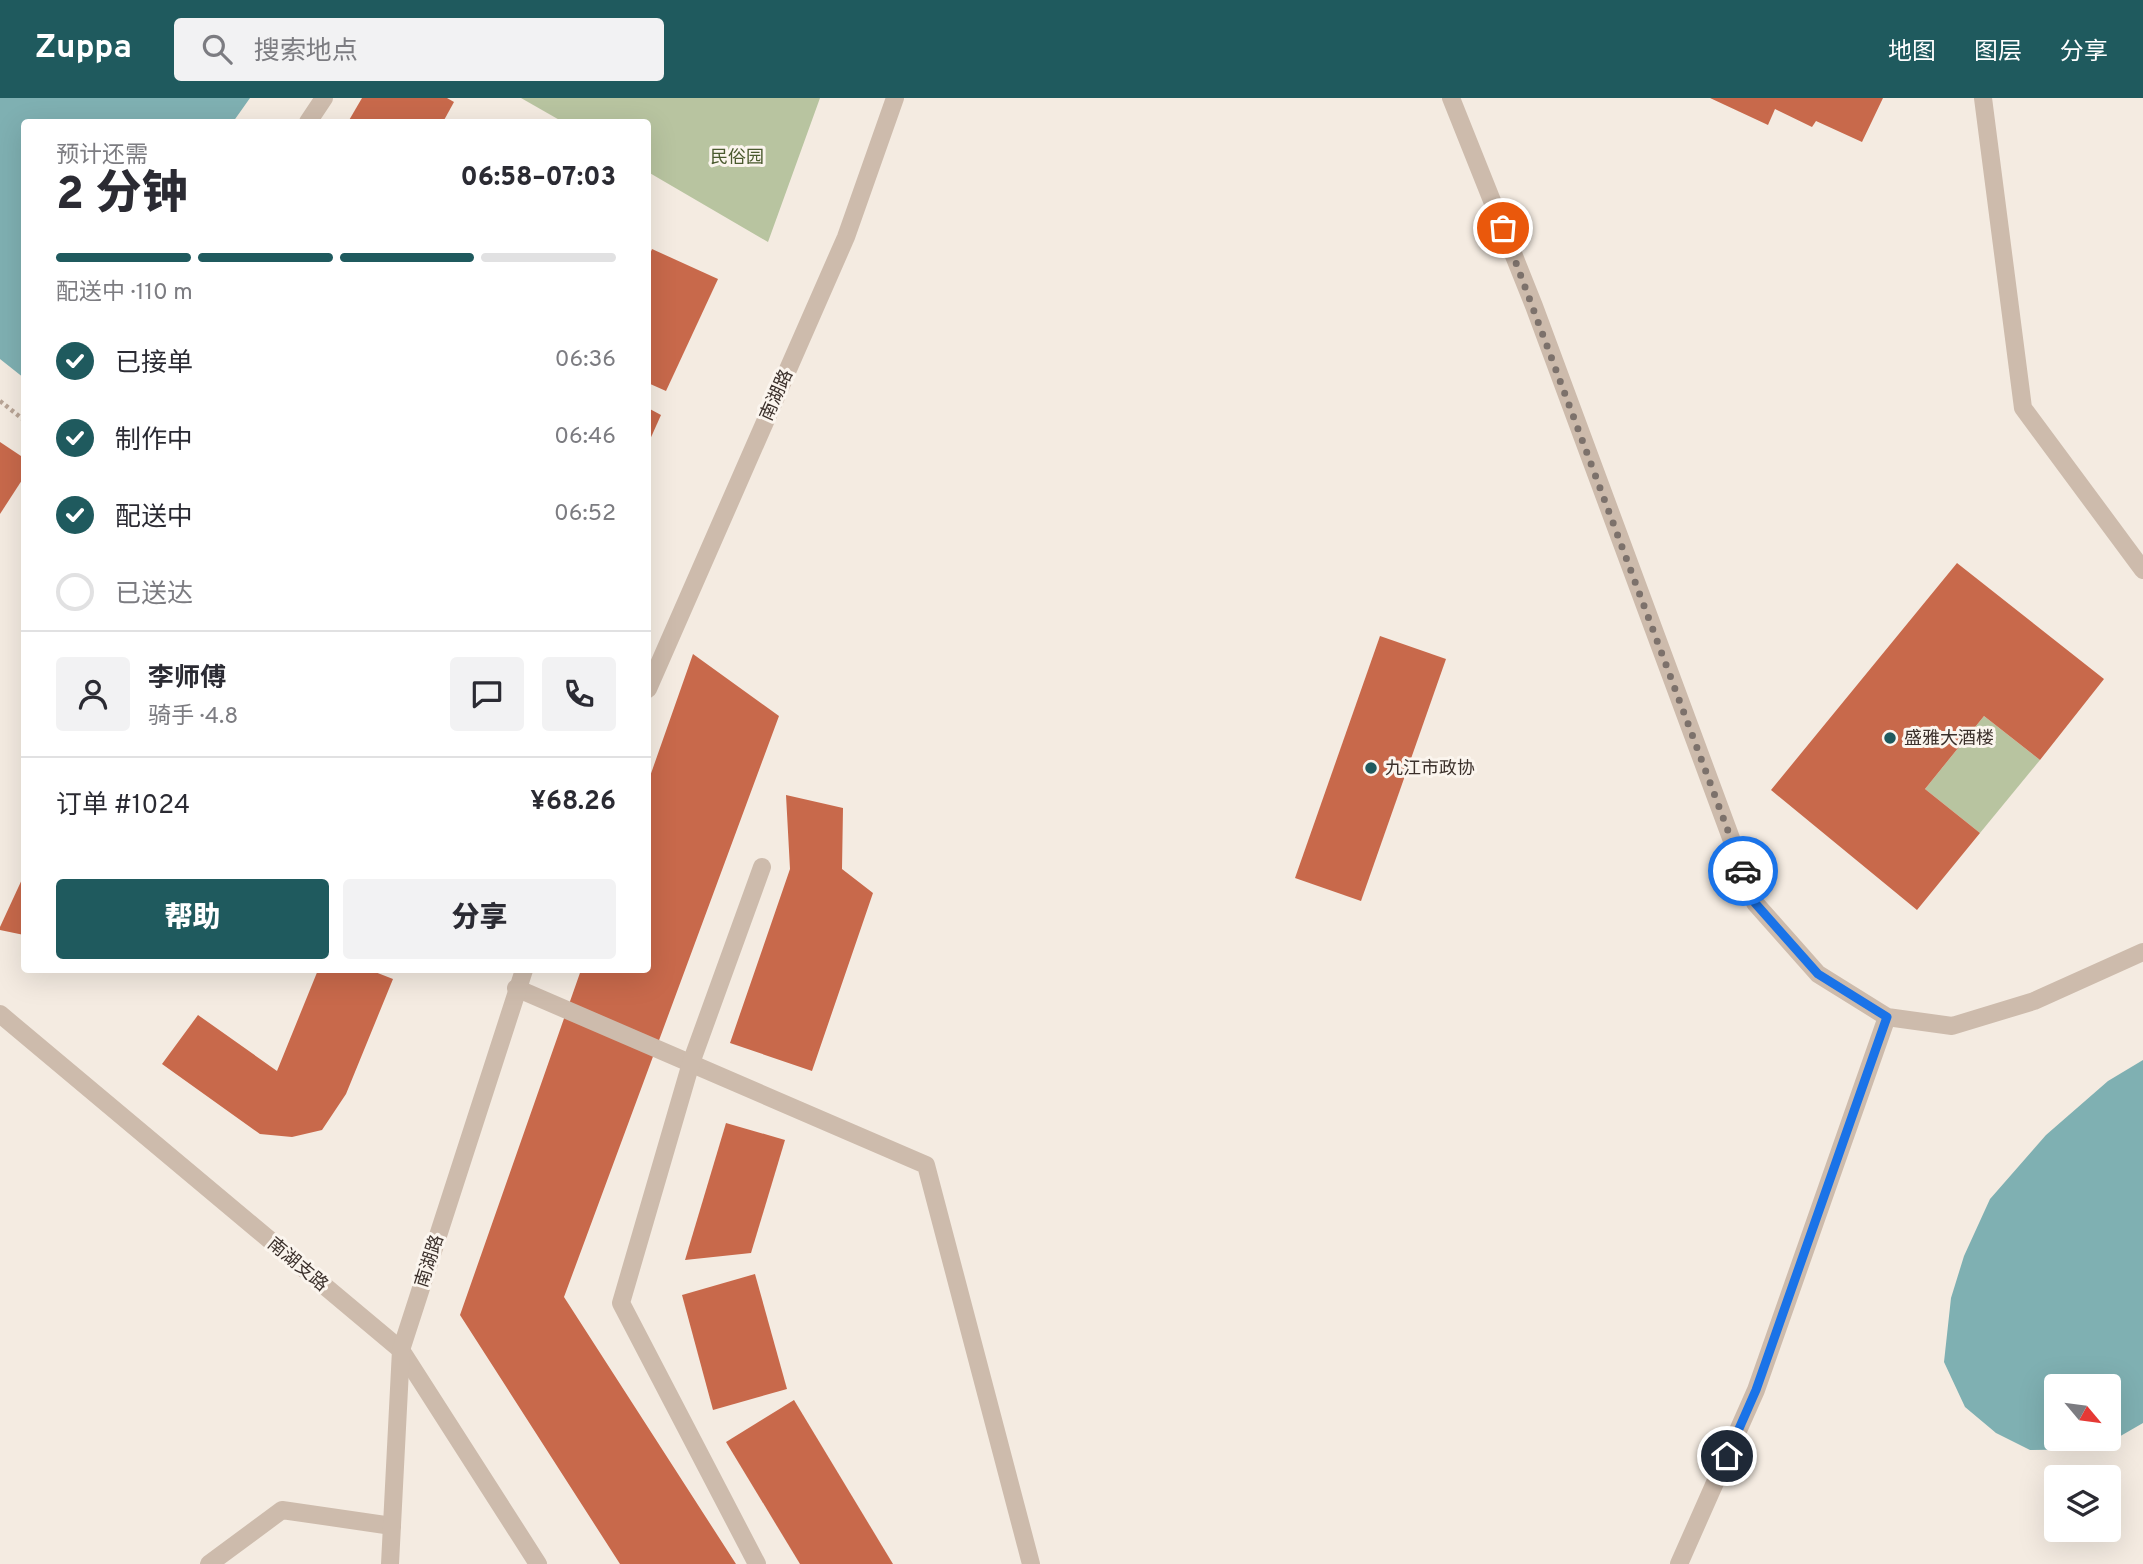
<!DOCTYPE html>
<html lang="zh">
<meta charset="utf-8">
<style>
:root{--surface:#fff;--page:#f2f2f3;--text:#2b2b33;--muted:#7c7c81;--line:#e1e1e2;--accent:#1f5a5e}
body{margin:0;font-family:Overpass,"Noto Sans SC",sans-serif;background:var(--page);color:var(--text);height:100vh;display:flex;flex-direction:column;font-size:26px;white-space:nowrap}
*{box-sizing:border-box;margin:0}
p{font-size:23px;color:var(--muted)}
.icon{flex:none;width:38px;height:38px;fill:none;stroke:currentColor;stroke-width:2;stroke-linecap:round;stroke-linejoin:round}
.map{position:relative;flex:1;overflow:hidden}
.panel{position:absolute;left:21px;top:21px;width:630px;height:854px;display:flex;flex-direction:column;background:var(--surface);border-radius:7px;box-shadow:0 7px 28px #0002}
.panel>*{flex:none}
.needle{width:46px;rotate:119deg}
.controls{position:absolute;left:2044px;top:1276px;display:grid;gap:14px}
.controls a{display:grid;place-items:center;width:77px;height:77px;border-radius:7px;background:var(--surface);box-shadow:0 7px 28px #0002;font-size:35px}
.pin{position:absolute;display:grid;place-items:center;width:60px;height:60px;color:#fff;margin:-30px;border:4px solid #fff;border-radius:50%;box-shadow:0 2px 7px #0007}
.courier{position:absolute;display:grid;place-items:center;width:70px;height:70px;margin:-35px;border:5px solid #1a73e8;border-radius:50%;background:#fff;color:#222;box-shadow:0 2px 9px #0007}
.head em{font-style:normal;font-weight:800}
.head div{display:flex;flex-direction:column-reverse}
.head{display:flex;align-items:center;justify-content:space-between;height:119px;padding:0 35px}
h1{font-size:46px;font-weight:800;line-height:52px}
.bar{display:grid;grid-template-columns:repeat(4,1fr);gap:10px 7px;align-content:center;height:84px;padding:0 35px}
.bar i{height:9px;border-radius:5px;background:var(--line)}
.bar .active{background:var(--accent)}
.bar p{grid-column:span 4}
.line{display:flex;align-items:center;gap:18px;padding:0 35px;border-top:2px solid var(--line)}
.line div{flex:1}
.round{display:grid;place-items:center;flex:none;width:74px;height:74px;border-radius:7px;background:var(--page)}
ol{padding:0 35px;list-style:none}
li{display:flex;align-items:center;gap:21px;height:77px}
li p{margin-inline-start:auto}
li .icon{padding:7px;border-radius:50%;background:var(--accent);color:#fff;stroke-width:4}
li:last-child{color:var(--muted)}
li i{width:38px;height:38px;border:4px solid var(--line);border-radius:50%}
.cta{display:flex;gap:14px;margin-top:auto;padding:14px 35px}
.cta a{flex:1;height:80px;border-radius:7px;background:var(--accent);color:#fff;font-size:28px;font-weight:800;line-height:80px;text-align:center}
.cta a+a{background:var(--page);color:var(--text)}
header{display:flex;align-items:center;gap:42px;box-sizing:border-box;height:98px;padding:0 35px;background:var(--accent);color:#fff}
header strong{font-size:33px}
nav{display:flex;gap:38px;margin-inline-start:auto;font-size:24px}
.search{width:490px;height:63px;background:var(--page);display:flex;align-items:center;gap:18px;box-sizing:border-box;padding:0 24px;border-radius:7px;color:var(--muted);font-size:26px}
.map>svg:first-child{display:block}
.green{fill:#b8c4a0}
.water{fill:#7fb0b2;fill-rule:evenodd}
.building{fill:#c8694b}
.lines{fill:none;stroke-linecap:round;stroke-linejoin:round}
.path{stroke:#b9a596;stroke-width:4.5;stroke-dasharray:3.5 3.5;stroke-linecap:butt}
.minor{stroke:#cdbbac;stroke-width:18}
.done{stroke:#7c716b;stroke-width:7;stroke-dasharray:0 12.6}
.route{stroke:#1a73e8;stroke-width:9}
.poi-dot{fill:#1f5a5e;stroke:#fbf5ee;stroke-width:2.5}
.labels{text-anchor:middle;stroke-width:6;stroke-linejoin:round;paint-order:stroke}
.park-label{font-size:18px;fill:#4a5a2e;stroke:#fbf5ee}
.street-label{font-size:18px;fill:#3b302b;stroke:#fbf5ee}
.poi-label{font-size:18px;fill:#3b302b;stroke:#fbf5ee;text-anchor:start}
</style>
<header>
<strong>Zuppa</strong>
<div class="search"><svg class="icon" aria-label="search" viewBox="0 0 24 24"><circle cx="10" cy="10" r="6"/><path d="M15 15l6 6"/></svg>搜索地点</div>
<nav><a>地图</a><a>图层</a><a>分享</a></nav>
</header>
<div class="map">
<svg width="2143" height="1466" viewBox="0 0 2143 1466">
<rect width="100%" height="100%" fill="#f4ebe1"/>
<g class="green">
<polygon points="521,0 820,0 768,144 648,74 648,24 563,24"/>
<polygon points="1984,618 2040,662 1980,735 1925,691"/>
</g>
<g class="water">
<polygon points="0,0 250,0 233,24 24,24 24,280 0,261"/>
<path d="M 2143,962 L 2143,1325 L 2098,1351 L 2030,1352 L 1996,1335 L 1965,1309 L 1944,1264 L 1951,1200 L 1964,1158 L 1990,1101 L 2046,1037 L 2108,983 ZM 2056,1288 L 2109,1288 L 2109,1340 L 2056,1340 Z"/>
</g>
<g class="building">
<polygon points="362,0 447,0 454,4 443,24 348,24"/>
<polygon points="1710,0 1883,0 1862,44 1816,23 1812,29 1775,11 1768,27"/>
<polygon points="652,151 718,181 666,293 648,285 648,161"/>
<polygon points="648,310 661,317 648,346"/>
<polygon points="0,344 24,360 24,379 0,416"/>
<polygon points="1957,465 2104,581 2040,662 1984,618 1925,691 1980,735 1917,812 1771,692"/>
<polygon points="1380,538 1446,561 1361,803 1295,780"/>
<polygon points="693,556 779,618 564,1199 736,1466 620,1466 460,1217 581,872 648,872 648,684"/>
<polygon points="786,697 843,710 842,771 873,795 812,973 730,945 790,771"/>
<polygon points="24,777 24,837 0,832 0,829"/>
<polygon points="318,872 370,872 393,881 346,996 322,1032 292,1039 260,1036 162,966 198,917 277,973"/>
<polygon points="726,1025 785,1042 751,1155 685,1162"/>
<polygon points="755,1176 787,1291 713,1312 682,1197"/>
<polygon points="794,1302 893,1466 800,1466 726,1344"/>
</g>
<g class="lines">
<polyline class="path" points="0,303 24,322"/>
<g class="minor">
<polyline points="1451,0 1534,208 1755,805 1818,876 1887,919 1952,928 2034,903 2143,854"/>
<polyline points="1983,0 2023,310 2143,472"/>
<polyline points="308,24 324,0"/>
<polyline points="648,591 846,139 895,0"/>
<polyline points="516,890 926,1067 1031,1466"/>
<polyline points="0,916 401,1252 538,1466"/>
<polyline points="209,1466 282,1412 392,1428"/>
<polyline points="390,1466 401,1252 524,872"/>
<polyline points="757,1466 621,1205 691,965 762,769"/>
<polyline points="1679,1466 1756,1292 1887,919"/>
</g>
</g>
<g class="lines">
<polyline class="done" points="1503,130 1743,773"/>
<polyline class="route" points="1727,1358 1756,1292 1887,919 1818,876 1755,805 1743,773"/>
</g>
<g class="poi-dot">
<circle cx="1890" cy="640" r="7"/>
<circle cx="1371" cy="670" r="7"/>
</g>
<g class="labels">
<g class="park-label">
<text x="737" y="65">民俗园</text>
</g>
<g class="street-label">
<text transform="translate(776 297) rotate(-66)" y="6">南湖路</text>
<text transform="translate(429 1163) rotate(-72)" y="6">南湖路</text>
<text transform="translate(298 1166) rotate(40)" y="6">南湖支路</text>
</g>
<g class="poi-label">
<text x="1904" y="646">盛雅大酒楼</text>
<text x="1385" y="676">九江市政协</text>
</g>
</g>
</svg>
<div class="controls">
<a><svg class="needle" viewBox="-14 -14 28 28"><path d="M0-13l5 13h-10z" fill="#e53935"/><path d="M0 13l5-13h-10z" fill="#7c7c81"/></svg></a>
<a><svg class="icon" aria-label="layers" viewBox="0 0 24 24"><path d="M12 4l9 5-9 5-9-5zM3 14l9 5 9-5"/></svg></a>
</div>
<div class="pin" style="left:1503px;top:130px;background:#ea580c"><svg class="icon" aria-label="bag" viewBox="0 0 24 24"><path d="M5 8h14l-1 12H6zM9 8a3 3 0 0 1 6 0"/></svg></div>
<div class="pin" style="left:1727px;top:1358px;background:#1f2937"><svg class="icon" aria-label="home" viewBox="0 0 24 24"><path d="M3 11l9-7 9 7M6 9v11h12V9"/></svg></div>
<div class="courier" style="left:1743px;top:773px"><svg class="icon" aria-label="car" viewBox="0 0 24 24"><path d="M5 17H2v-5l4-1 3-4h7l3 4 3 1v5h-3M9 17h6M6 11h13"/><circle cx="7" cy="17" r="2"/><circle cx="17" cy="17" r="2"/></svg></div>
<section class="panel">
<div class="head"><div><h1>2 分钟</h1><p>预计还需</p></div><em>06:58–07:03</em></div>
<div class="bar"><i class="active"></i><i class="active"></i><i class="active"></i><i></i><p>配送中 · 110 m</p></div>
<ol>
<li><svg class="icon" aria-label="check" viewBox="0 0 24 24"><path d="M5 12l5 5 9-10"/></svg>已接单<p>06:36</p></li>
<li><svg class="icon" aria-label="check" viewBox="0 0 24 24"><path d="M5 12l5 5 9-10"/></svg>制作中<p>06:46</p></li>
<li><svg class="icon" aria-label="check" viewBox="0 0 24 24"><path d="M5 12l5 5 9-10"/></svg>配送中<p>06:52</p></li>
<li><i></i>已送达</li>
</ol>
<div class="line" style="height:126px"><a class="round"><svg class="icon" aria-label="person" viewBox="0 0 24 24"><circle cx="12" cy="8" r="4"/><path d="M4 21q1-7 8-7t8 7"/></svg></a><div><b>李师傅</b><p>骑手 · 4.8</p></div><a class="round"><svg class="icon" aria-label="chat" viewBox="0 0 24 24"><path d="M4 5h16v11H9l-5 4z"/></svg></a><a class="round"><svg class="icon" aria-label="phone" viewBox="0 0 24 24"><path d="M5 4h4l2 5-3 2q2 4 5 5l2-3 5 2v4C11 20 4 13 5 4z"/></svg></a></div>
<div class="line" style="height:91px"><div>订单 #1024</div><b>¥68.26</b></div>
<div class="cta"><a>帮助</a><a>分享</a></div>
</section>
</div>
